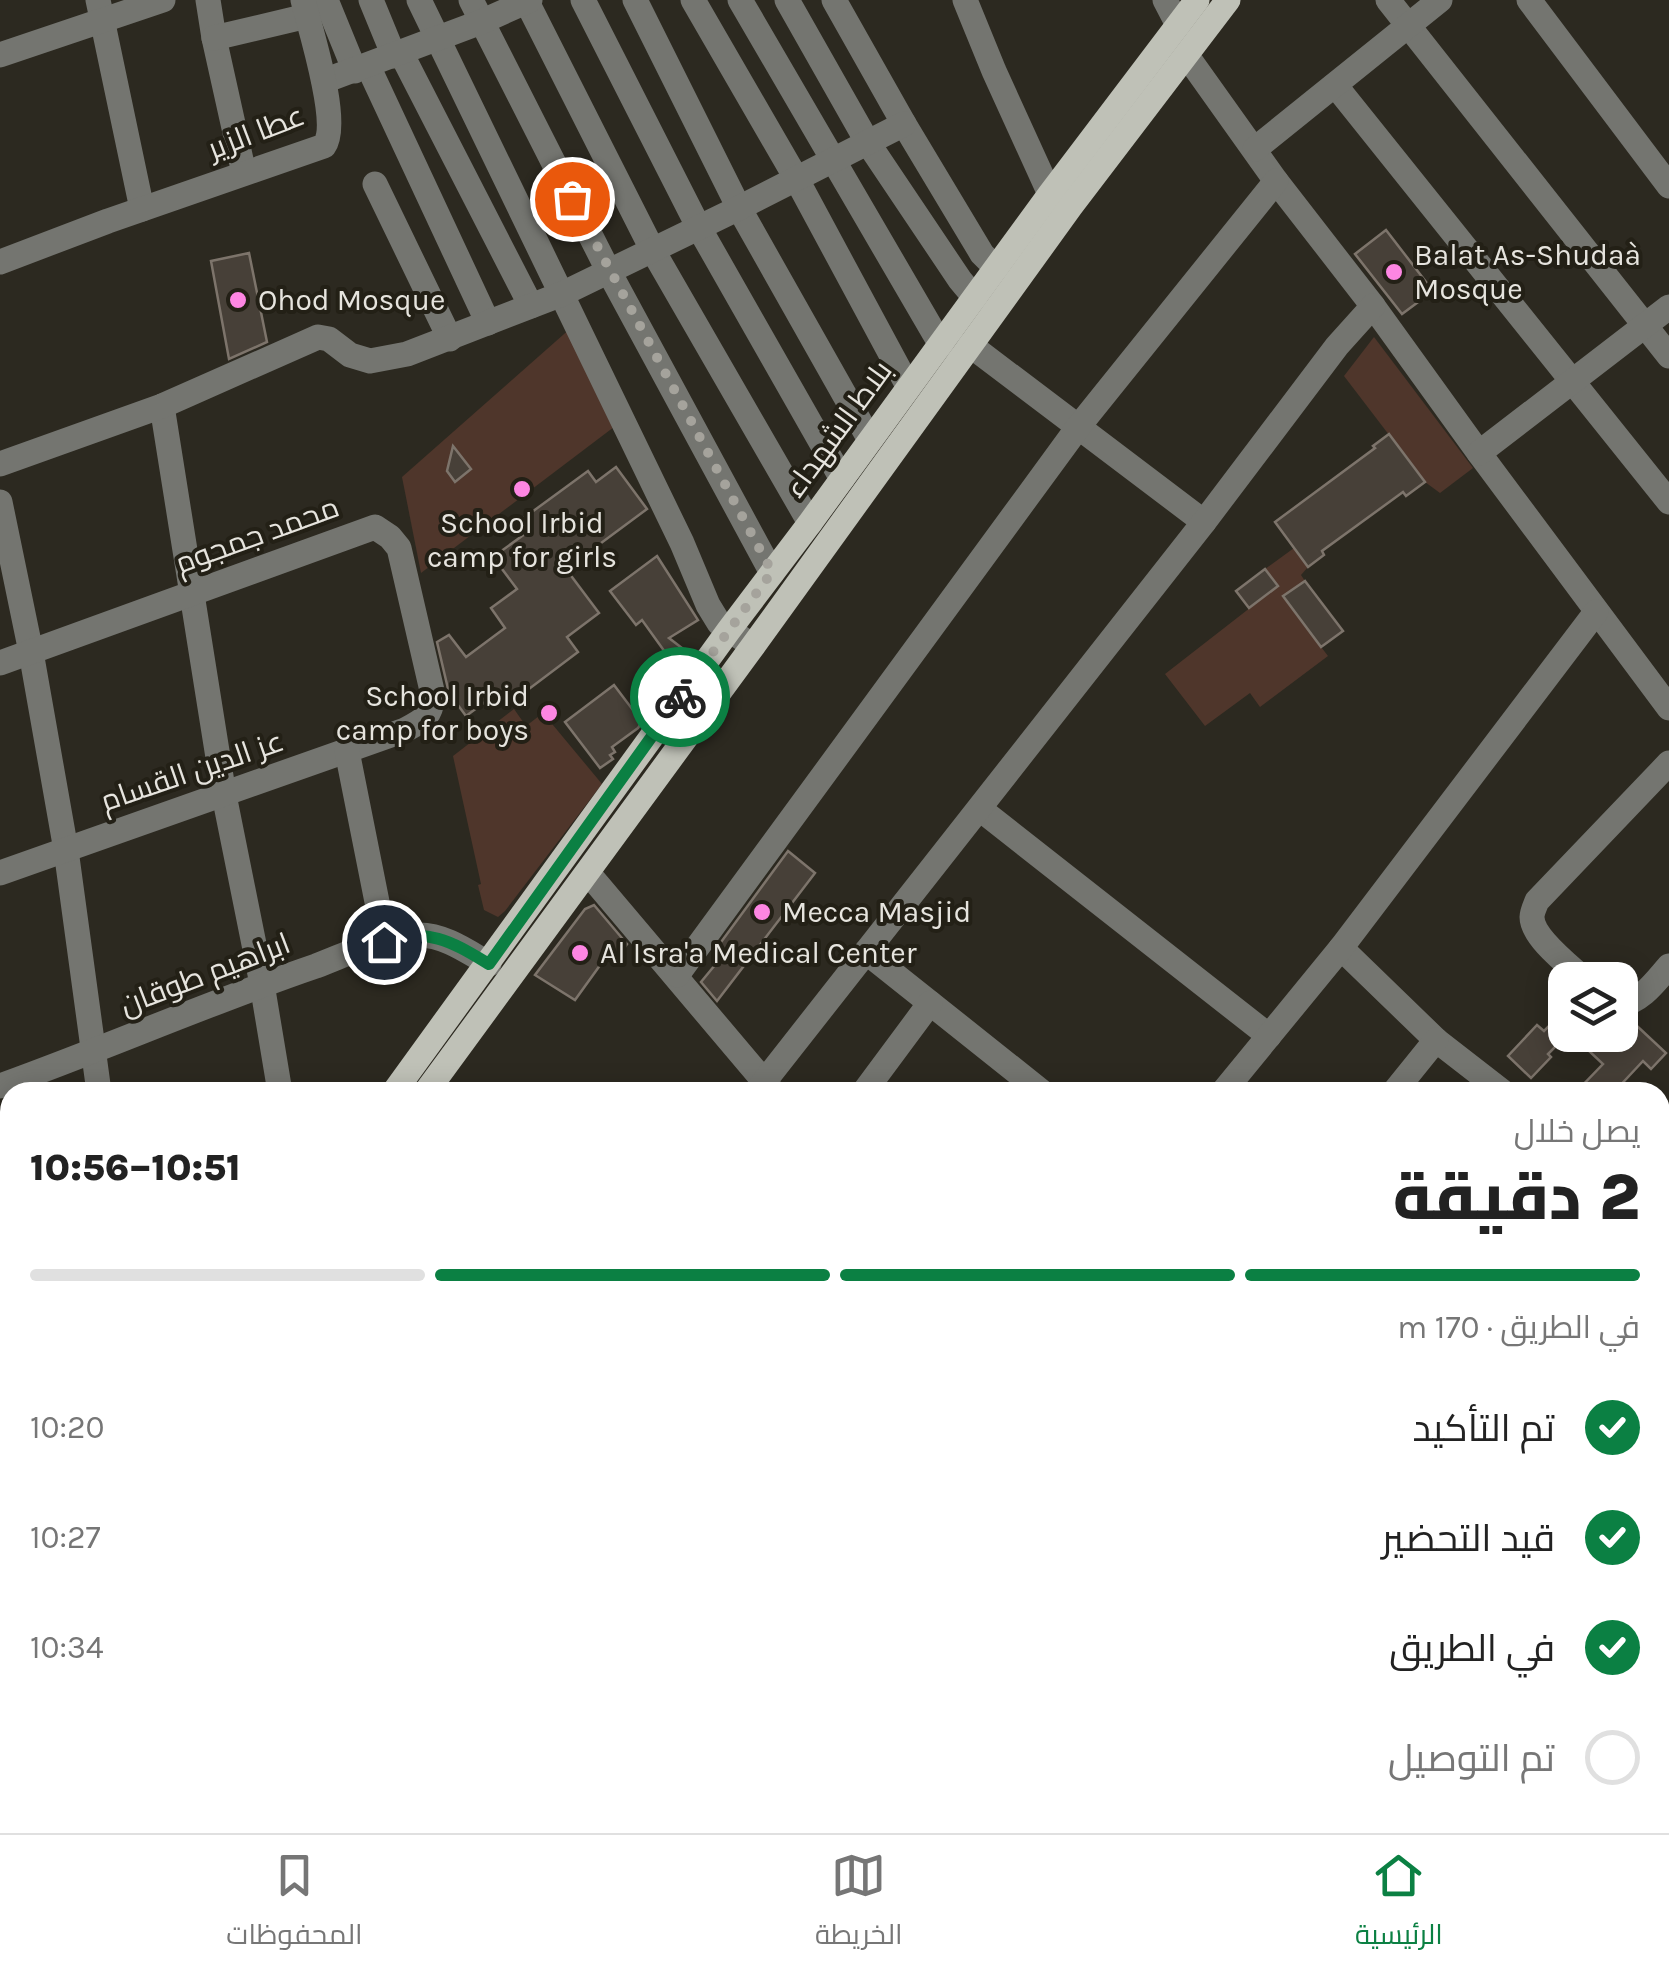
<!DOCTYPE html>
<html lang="ar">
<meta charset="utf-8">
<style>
:root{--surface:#fff;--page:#f2f2f2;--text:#222;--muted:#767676;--line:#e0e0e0;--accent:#0b8043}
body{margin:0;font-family:Karla,Cairo,sans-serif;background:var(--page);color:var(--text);direction:rtl;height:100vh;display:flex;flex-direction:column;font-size:38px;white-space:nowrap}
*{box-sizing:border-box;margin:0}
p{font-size:32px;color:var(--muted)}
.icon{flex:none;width:55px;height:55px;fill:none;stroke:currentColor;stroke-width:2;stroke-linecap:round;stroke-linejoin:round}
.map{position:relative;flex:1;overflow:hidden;direction:ltr}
.drawer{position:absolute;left:0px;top:1082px;width:1670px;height:752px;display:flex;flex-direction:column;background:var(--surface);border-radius:30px 30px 0 0;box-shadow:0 5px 25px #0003;direction:rtl}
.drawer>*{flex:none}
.buttons{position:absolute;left:1548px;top:962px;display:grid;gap:20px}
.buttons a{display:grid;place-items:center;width:90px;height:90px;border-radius:20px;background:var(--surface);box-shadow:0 5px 25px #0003;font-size:50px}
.pin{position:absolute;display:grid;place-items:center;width:85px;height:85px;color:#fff;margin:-42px;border:5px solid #fff;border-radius:50%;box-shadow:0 2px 10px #0007}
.courier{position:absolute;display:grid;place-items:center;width:100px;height:100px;margin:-50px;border:8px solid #0b8043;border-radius:50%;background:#fff;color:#222;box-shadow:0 2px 12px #0007}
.summary em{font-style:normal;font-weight:800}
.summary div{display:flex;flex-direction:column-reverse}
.summary{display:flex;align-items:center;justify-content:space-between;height:170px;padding:0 30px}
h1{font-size:65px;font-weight:800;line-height:75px}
.bar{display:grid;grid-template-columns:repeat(4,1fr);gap:15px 10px;align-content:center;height:120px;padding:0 30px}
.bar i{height:12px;border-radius:8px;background:var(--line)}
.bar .current{background:var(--accent)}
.bar p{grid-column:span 4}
ol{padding:0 30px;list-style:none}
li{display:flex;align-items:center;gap:30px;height:110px}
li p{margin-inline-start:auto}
li .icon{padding:10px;border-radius:50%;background:var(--accent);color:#fff;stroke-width:4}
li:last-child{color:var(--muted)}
li i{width:55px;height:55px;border:5px solid var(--line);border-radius:50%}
.tab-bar{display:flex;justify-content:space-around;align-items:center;height:140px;border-top:2px solid var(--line);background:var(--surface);font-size:28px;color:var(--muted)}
.tab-bar a{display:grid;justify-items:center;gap:5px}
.tab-bar .current{color:var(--accent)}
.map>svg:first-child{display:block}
.green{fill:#4f362b}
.building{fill:#474038;stroke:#7d746b;stroke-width:2.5}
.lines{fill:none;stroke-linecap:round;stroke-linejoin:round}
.minor{stroke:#747570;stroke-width:25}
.major{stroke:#bfc1b7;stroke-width:25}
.done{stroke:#a5a39c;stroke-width:10;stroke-dasharray:0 18}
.route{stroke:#0b8043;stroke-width:12}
.poi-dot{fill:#fd86e2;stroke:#232016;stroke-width:4}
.labels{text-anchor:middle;stroke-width:8;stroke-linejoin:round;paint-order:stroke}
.street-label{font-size:30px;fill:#e6e4de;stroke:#232016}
.poi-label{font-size:30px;fill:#e6e4de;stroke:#232016;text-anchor:start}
</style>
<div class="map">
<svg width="1669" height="1833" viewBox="0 0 1669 1833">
<rect width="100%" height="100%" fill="#2c2920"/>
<g class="green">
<polygon points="572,327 614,427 421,573 402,477"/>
<polygon points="1374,337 1473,468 1440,493 1425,482 1344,376"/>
<polygon points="1294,548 1308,567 1301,575 1305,581 1283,597 1328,656 1260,707 1250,693 1205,726 1165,674 1278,586 1265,569"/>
<polygon points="514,709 526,726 543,713 602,784 505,911 498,917 484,910 478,885 481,884 453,756"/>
</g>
<g class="building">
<polygon points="1386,230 1433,291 1402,314 1355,254"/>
<polygon points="249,253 267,342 229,359 211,261"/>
<polygon points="1389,434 1425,482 1406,496 1403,492 1322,551 1324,555 1308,567 1275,522 1375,448 1373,446"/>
<polygon points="453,446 471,469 455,482 447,471"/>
<polygon points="616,467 647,509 566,569 599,613 567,637 578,652 509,704 500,691 466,716 449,693 437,642 449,635 466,657 505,628 491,608 517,589 493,557 529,531 521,520 588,471 596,482"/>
<polygon points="657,556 698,620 669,638 691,655 664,692 654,679 670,659 642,620 636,625 610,591"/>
<polygon points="1265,569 1278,586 1249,608 1236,591"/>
<polygon points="1305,581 1343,631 1321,647 1283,596"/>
<polygon points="614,685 642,722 638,728 612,747 615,752 610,755 613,759 600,768 565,722"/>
<polygon points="788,851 815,873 717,1001 701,982 720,959 713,953"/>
<polygon points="594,905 627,944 619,956 611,950 575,1000 535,975 585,909"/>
<polygon points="1565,1010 1565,1037 1548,1054 1551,1057 1531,1078 1508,1056 1537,1025 1544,1031"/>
<polygon points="1637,1026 1666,1053 1651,1069 1643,1061 1614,1092 1576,1092 1603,1064 1572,1035 1628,1035"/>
</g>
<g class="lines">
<g class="minor">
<polyline points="98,0 142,209"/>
<polyline points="208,0 214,38 244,173"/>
<polyline points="326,0 355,71"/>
<polyline points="371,0 394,56"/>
<polyline points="419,0 682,543 708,605 719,623 753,646"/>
<polyline points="471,0 608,270 772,573"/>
<polyline points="583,0 698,226 842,479"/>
<polyline points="635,0 739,208 870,440"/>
<polyline points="693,0 796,178 908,386"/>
<polyline points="740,0 941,345"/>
<polyline points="787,0 868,143 960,280 975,298"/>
<polyline points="834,0 904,124 982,254 996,268"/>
<polyline points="965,0 994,71 1050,194 1065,203"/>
<polyline points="1165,0 1178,25"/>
<polyline points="1388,0 1669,356"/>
<polyline points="1529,0 1669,186"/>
<polyline points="527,2 652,249 810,523"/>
<polyline points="214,38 307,16"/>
<polyline points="401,53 531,306"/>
<polyline points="0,55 163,0"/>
<polyline points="1187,56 1276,181 1373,306 1479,453 1669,708"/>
<polyline points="368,66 488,323"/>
<polyline points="324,81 481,22 530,0"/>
<polyline points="1335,85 1669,502"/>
<polyline points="1255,149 1440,0"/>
<polyline points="375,184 450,339"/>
<path d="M 0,262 L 108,221 L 324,146 C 341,124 310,29 303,0"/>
<polyline points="970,345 1204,522"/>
<polyline points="162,406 224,795 262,984 280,1092"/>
<polyline points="1479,453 1669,307"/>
<polyline points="0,464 162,406 318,337 329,339 350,355 370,361 407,354 562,294 739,208 904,124"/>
<polyline points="0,502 31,652 66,850 99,1092"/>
<path d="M 0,663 L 375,527 L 390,537 L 399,548 L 433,695 C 431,717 424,720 405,730 L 0,873"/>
<polyline points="347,751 385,942"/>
<polyline points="980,809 1269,1036"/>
<polyline points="588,873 773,1092"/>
<polyline points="1341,948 1436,1040 1503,1092"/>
<polyline points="866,952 1042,1092"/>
<polyline points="677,975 1079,426 1276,181"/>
<path d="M 1585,980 C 1570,966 1532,938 1532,917 C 1532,912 1535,906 1537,901 L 1669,763"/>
<path d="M 1620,1005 C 1642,1001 1655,982 1669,966"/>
<path d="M 0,1086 C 106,1048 210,1002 316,966 C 348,954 385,935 419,935 C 445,935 468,952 489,964"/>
<polyline points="756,1092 1204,522 1337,346 1373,306"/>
<polyline points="864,1092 930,1003"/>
<polyline points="1223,1092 1341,948 1596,612"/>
<polyline points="1394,1092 1436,1040"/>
<polyline points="0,1267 10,1324"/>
<polyline points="0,1515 10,1528"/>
<polyline points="1660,1682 1669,1671"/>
<polyline points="1660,1730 1669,1741"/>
<polyline points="0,1773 10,1785"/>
<polyline points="43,1825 49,1833"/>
<polyline points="669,1825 675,1833"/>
<polyline points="892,1825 899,1833"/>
<polyline points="1481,1825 1486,1833"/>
<polyline points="92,1833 102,1825"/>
<polyline points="363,1833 374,1825"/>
<polyline points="749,1833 763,1825"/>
<polyline points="790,1833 806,1825"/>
<polyline points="1530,1833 1537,1825"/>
</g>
<g class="major">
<polyline points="394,1092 729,630 810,523 1050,194 1197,0"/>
<polyline points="426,1092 753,646 1071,206 1228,0"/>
<polyline points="1660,1200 1669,1190"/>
<polyline points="1660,1241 1669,1232"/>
<polyline points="0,1374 10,1367"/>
<polyline points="0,1403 10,1397"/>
<polyline points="1259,1833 1260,1825"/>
<polyline points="1287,1833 1289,1825"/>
</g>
</g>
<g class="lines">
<polyline class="done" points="572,199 772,572 680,697"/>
<path class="route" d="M 384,942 C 429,927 452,942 489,964 L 680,697"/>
</g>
<g class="poi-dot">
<circle cx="1394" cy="272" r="10"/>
<circle cx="238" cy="300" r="10"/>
<circle cx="522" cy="489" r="10"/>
<circle cx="549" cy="713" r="10"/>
<circle cx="762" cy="912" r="10"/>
<circle cx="580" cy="953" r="10"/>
</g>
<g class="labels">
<g class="street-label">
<text transform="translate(256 132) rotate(-21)" y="10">عطا الزير</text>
<text transform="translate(838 429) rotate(-54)" y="10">بلاط الشهداء</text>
<text transform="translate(257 535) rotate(-20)" y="10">محمد جمجوم</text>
<text transform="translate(192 771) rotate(-19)" y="10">عز الدين القسام</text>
<text transform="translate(205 974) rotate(-21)" y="10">ابراهيم طوقان</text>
</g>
<g class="poi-label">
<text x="1414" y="265">Balat As-Shudaà<tspan x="1414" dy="34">Mosque</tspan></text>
<text x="258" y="310">Ohod Mosque</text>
<text x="522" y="533" text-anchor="middle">School Irbid<tspan x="522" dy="34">camp for girls</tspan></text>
<text x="529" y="706" text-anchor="end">School Irbid<tspan x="529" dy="34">camp for boys</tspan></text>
<text x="782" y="922">Mecca Masjid</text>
<text x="600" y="963">Al Isra'a Medical Center</text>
</g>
</g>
</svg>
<div class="buttons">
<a><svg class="icon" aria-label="layers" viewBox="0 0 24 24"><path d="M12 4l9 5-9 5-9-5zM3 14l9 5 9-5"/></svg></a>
</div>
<div class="pin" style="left:572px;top:199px;background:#ea580c"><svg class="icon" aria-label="bag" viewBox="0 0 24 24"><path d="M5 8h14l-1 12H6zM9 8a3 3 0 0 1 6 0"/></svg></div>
<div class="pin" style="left:384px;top:942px;background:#1f2937"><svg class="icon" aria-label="home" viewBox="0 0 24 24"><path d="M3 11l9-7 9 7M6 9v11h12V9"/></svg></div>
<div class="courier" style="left:680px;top:697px"><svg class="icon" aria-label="bike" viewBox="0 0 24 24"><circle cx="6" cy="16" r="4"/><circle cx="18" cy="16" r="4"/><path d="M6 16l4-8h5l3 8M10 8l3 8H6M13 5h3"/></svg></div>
<section class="drawer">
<div class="summary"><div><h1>2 دقيقة</h1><p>يصل خلال</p></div><em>10:51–10:56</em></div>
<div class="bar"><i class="current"></i><i class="current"></i><i class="current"></i><i></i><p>في الطريق · 170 m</p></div>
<ol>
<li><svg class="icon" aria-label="check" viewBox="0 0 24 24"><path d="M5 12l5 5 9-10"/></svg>تم التأكيد<p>10:20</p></li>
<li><svg class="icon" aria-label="check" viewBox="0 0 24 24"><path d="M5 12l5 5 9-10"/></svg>قيد التحضير<p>10:27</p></li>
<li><svg class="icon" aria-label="check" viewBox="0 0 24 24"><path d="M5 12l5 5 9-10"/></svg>في الطريق<p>10:34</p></li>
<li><i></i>تم التوصيل</li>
</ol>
</section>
</div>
<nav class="tab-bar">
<a class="current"><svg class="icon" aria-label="home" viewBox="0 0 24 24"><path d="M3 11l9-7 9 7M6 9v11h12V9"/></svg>الرئيسية</a>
<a><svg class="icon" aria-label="map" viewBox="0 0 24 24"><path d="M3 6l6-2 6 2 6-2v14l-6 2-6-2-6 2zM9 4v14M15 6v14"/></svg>الخريطة</a>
<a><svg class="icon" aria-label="saved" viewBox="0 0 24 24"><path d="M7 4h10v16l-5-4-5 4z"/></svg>المحفوظات</a>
</nav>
